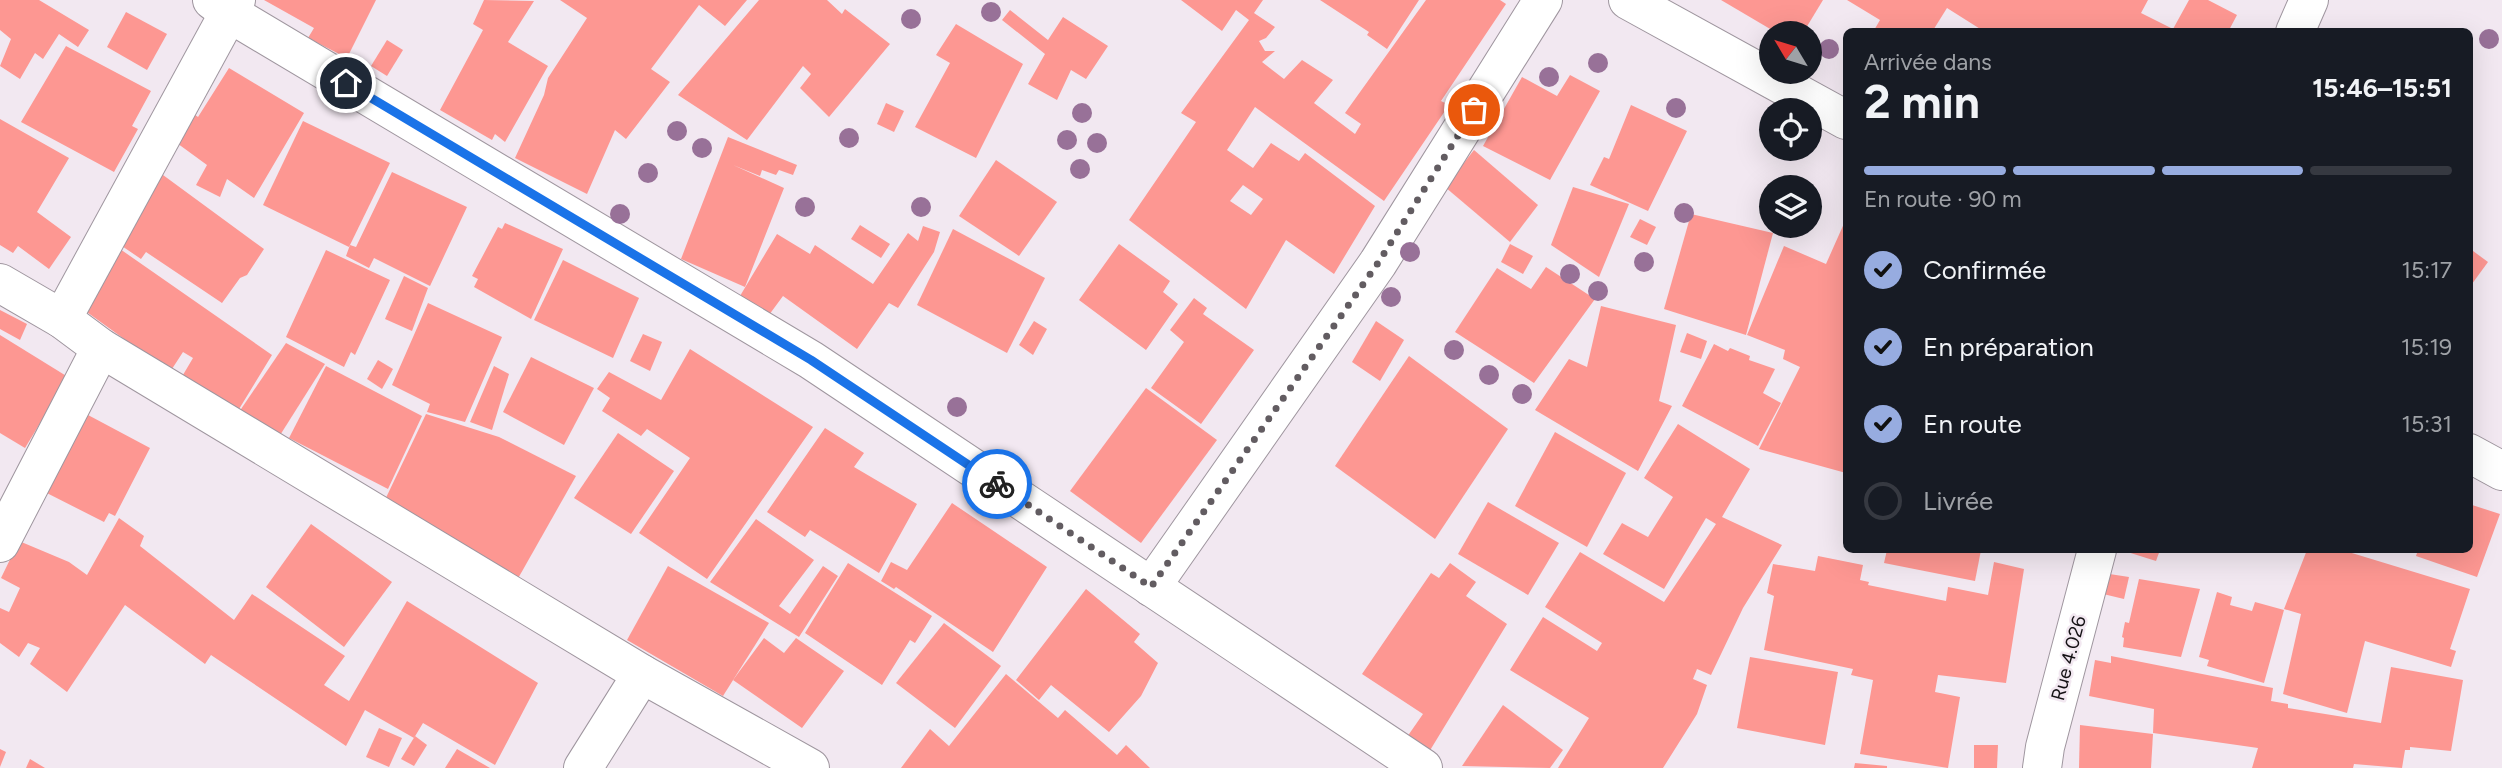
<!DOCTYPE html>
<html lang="fr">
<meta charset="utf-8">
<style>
:root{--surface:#171b24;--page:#242831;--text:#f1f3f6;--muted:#9ea1a6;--line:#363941;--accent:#97ace0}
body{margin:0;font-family:Figtree,sans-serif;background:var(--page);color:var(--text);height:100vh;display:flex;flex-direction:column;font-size:26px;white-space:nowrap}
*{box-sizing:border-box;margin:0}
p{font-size:23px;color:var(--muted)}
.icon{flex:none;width:38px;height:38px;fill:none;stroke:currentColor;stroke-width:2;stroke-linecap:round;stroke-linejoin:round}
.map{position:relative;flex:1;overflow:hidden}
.side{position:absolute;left:1843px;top:28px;width:630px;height:525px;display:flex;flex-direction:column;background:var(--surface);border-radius:10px;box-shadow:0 7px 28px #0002}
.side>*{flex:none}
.needle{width:46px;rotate:308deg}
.fabs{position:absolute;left:1759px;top:21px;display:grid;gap:14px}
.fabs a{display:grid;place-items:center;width:63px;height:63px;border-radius:50%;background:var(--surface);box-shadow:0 7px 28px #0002;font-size:35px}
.pin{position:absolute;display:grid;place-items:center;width:60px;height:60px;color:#fff;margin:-30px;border:4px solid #fff;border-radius:50%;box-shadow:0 2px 7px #0007}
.courier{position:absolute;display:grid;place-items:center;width:70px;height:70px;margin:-35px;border:5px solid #1a73e8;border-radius:50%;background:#fff;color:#222;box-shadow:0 2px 9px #0007}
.headline em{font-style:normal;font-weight:700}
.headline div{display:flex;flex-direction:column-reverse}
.headline{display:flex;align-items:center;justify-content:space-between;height:119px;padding:0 21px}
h1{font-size:46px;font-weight:700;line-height:52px}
.bar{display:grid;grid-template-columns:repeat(4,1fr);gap:10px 7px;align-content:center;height:84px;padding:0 21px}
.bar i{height:9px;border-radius:5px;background:var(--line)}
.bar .current{background:var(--accent)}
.bar p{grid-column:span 4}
ol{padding:0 21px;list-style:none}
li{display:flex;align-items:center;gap:21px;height:77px}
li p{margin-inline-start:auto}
li .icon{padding:7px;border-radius:50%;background:var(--accent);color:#111;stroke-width:4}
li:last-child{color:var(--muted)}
li i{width:38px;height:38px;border:4px solid var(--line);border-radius:50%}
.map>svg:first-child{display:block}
.building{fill:#fd9792;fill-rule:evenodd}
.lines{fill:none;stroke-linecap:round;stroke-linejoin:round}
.street-casing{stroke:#9f969f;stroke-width:40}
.street{stroke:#fff;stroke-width:38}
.tree{fill:#987198}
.done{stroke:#625c61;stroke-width:7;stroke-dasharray:0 12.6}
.route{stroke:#1a73e8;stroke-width:9}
.labels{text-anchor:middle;stroke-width:5;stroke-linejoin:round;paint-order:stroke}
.street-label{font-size:19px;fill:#141114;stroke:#f2e8f1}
</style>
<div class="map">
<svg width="2502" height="768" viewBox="0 0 2502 768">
<rect width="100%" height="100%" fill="#f2e8f1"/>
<g class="building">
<polygon points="0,0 39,0 89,30 78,47 59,34 43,59 35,53 20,79 0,66 11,39 0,30"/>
<polygon points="264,0 376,0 347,58 308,38 314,28"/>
<polygon points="484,0 534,1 508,42 548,66 505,142 495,134 492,140 440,110 483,30 473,24"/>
<polygon points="560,0 747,0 725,26 699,5 651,69 670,82 626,139 615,130 587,194 515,158 544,95 548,78 587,18"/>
<polygon points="759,0 827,0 842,14 845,9 890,44 829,117 800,88 811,74 803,66 747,140 678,95"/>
<path d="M 1181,0 L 1263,0 L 1254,13 L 1275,27 L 1266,38 L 1259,41 L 1265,51 L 1275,51 L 1262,62 L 1284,79 L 1302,60 L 1333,80 L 1314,103 L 1355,134 L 1361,124 L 1345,113 L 1426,0 L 1500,0 L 1506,4 L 1441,101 L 1449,105 L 1384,201 L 1255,107 L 1227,150 L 1253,168 L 1271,143 L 1299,161 L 1305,153 L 1375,206 L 1334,274 L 1286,240 L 1246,309 L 1129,220 L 1196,122 L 1181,113 L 1249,20 L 1236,10 L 1222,31 ZM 1243,185 L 1263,199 L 1251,215 L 1230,201 Z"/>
<polygon points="1320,0 1419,0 1387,49 1367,35 1369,32"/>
<polygon points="1721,0 1823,0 1803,33 1777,33"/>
<polygon points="1847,0 2148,0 2141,13 2173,29 2189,0 2208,0 2237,15 2228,32 1985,32 1947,8 1932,32 1873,32 1880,20"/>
<polygon points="1010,10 1048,40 1063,17 1108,46 1086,79 1071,70 1057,100 1028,84 1045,54 1002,20"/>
<polygon points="126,12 167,34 147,70 107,47"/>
<polygon points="956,24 1023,64 976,158 915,127 950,63 936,55"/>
<polygon points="387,40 403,50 387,76 371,66"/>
<polygon points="66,46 151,91 132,126 138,129 114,172 21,122"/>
<polygon points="229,68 304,113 254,198 227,179 220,197 196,185 207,165 170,138 187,109 198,117"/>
<polygon points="1570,75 1600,91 1550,180 1483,146 1522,77 1557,96"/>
<polygon points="886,103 904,111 894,132 877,124"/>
<polygon points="1631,105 1687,131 1648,211 1590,185 1604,157 1609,159"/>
<polygon points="0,119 69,158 37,212 71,237 49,269 18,246 13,253 0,245"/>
<polygon points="303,121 390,163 349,247 263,205"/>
<polygon points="728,137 797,165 793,175 779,170 776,175 762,170 760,176 733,165 784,188 745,287 681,259"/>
<polygon points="1474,150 1538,205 1510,242 1445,187"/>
<polygon points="996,160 1057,202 1019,256 959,216"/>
<polygon points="392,172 467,207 430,286 374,258 369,268 346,256 350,245 356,247"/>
<polygon points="163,175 264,249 247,275 240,278 222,303 146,252 141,259 116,242"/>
<polygon points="1573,187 1629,204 1599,277 1551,245"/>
<polygon points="1691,214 1773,233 1746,335 1664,309"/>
<polygon points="1640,219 1656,227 1647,245 1630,237"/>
<polygon points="1846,219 1846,473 1759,449 1800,367 1783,359 1785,350 1747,335 1784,246 1826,264"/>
<polygon points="505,223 563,249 531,319 474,287 478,279 472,276 498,227 502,229"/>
<polygon points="860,225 890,244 881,258 851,239"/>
<polygon points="923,226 940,232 934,252 898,308 889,303 857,349 783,296 769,315 740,296 777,234 810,254 815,245 873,284 908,233 918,241"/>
<polygon points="953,229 1045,278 1007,353 917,305"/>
<polygon points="1119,244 1170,281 1163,292 1178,304 1146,350 1079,300"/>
<polygon points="1510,244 1533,256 1523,274 1501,262"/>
<polygon points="2469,248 2488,262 2469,288"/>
<polygon points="120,249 272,355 233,419 177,385 193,358 183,352 170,372 84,310"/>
<polygon points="326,250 390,280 355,355 351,352 344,367 286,337"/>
<polygon points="563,260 639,298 613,358 534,320"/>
<polygon points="1546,267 1595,299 1534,383 1455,332 1497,268 1531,289"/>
<polygon points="404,276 428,288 412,331 385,319"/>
<polygon points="1194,298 1207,308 1203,314 1254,350 1201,424 1151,388 1184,342 1170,330"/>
<polygon points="428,303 502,337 465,422 427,412 430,404 392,385"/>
<polygon points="1601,306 1676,325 1659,401 1672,406 1638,471 1535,410 1569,359 1587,367"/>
<polygon points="0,310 27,324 20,340 0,329"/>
<polygon points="1034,321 1047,329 1033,355 1019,345"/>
<polygon points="1376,321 1404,340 1380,381 1352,362"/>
<polygon points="1687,333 1707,341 1701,359 1680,352"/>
<polygon points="643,334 662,342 650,371 630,361"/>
<polygon points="0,335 68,377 25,448 0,433"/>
<polygon points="286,343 325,364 277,440 239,412"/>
<polygon points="1714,344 1728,351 1730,348 1750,356 1749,360 1775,369 1763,393 1781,403 1758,446 1682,406"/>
<polygon points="690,349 813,427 707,579 639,533 690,458 647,429 641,436 602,411 610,398 597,389 609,372 661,400"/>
<polygon points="1409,356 1508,429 1435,539 1335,466"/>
<polygon points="531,357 594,388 564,445 503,412"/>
<polygon points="378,360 393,369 382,389 367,379"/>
<polygon points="326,366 422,416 388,489 289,438"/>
<polygon points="494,366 509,374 492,430 470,422"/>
<polygon points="1146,388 1217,440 1141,543 1070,491"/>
<polygon points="73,407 150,448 115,516 109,513 104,522 31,485"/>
<polygon points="426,414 499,437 576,476 516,582 383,504"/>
<polygon points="1678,424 1750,469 1722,517 1782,545 1743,608 1711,675 1697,669 1693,679 1707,685 1697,714 1663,768 1558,768 1589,718 1510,670 1543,617 1597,651 1602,643 1545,607 1580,552 1664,602 1716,524 1706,518 1664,589 1603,554 1622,523 1648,537 1673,497 1644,478"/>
<polygon points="825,428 864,453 854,467 917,504 879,573 810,530 805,537 767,512"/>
<polygon points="1555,432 1626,473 1587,547 1515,506"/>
<polygon points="618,433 674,471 631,534 574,498"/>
<polygon points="1488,502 1559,543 1528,595 1458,554"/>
<polygon points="952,503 1047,567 993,652 896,587 894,589 881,581 891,562 907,570"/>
<polygon points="2469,504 2500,514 2477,577 2416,556 2418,550 2469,550"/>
<polygon points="119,518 144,536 140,546 234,620 252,594 345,656 324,685 349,701 407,601 538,683 495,765 423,723 414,738 365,710 346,746 211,655 205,664 125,605 67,692 30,664 40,648 28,643 19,657 0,643 0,608 9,612 20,588 1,578 19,541 69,562 87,575"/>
<polygon points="756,519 814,560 779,606 790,614 823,566 838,576 799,637 710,582"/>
<polygon points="311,524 392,582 344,647 266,587"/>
<polygon points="1887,550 1981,550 1975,581 1884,563"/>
<polygon points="2121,550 2160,550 2156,561"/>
<polygon points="2307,550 2342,550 2470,589 2450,649 2456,651 2451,667 2365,641 2347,713 2283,694 2301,614 2284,609"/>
<polygon points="1818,556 1863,565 1860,580 1869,582 1868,585 1946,601 1948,587 1988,595 1994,562 2024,569 2006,683 1938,675 1935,692 1960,697 1948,768 1860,754 1873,680 1851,675 1853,669 1764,650 1774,596 1767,593 1773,564 1815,571"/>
<polygon points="848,563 932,616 915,643 910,640 882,685 805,633"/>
<polygon points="1450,563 1476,582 1466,596 1507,624 1429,752 1407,737 1423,714 1362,674 1431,573 1439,578"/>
<polygon points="668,566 769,623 723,696 627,640"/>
<polygon points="2103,573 2129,577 2124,599 2099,593"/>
<polygon points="2139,579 2200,589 2181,657 2123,647 2124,638 2122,637 2125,622 2129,623"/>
<polygon points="1086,589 1140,634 1134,642 1158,663 1141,696 1109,732 1051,685 1039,700 1016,680"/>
<polygon points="2217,592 2232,597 2230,605 2252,611 2255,602 2284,610 2264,683 2207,666 2209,660 2199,657"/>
<polygon points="944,623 1001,666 955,728 896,683"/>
<polygon points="764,638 784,653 796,638 844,671 802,728 733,680"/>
<polygon points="2111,656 2273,688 2271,701 2288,704 2288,708 2381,723 2391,667 2463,680 2451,751 2410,747 2410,750 2405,750 2402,768 2354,764 2353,768 2252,768 2258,748 2153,733 2154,709 2089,696 2095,660 2111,663"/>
<polygon points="1750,657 1838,672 1825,745 1737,728"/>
<polygon points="1006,674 1058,718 1065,710 1117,755 1126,745 1150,768 901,768 930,729 949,746"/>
<polygon points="1503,705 1563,750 1550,768 1462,766"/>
<polygon points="2080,725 2153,734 2151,768 2079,768"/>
<polygon points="379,728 402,738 389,767 366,757"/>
<polygon points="415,736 427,745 414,766 401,759"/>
<polygon points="1974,745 1998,745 1997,768 1974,768"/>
<polygon points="0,749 6,752 0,767"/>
<polygon points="457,749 490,768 445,768"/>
<polygon points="30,759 45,768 26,768"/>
<polygon points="1855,763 1887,766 1887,768 1854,768"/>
</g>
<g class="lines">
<defs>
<g id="street">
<polyline points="212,0 229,13 811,360 1423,768"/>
<polyline points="1628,0 1846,120"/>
<polyline points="2295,32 2309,0"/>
<polyline points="0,283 62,319 101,348 642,674 810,768"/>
<polyline points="62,319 236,0"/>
<polyline points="2469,453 2502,471"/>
<polyline points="0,543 101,348"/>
<polyline points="1151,587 1378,263 1543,0"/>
<polyline points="583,768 642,674"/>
<polyline points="2042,768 2045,747 2097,550"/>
</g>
</defs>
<use href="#street" class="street-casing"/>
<use href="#street" class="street"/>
</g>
<g class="tree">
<circle cx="991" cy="12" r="10"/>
<circle cx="911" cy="19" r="10"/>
<circle cx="2489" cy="39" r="10"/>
<circle cx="1829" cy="49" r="10"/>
<circle cx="1598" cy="63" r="10"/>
<circle cx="1549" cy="77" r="10"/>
<circle cx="1676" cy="108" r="10"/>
<circle cx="1082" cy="113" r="10"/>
<circle cx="677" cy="131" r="10"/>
<circle cx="849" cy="138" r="10"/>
<circle cx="1067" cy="140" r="10"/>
<circle cx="1097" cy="143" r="10"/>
<circle cx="702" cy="148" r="10"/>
<circle cx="1080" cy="169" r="10"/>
<circle cx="648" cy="173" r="10"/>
<circle cx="805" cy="207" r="10"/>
<circle cx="921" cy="207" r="10"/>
<circle cx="1684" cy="213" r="10"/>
<circle cx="620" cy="214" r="10"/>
<circle cx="1410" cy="252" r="10"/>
<circle cx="1644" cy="262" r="10"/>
<circle cx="1570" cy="274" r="10"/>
<circle cx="1598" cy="291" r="10"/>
<circle cx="1391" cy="297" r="10"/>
<circle cx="1454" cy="350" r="10"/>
<circle cx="1489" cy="375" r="10"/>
<circle cx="1522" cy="394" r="10"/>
<circle cx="957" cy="407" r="10"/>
</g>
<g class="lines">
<polyline class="done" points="997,484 1151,587 1378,263 1474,110"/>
<polyline class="route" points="346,83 811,360 997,484"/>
</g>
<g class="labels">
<g class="street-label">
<text transform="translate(2068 658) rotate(-75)" y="7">Rue 4.026</text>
</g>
</g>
</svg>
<div class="fabs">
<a><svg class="needle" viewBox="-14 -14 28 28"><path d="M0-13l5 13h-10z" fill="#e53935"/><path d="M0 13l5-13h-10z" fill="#9ea1a6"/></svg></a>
<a><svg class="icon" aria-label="locate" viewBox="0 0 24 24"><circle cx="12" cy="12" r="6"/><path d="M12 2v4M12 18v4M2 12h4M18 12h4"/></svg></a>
<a><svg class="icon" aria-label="layers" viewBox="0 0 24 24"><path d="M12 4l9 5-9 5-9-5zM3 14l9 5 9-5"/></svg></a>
</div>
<div class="pin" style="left:1474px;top:110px;background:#ea580c"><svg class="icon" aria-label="bag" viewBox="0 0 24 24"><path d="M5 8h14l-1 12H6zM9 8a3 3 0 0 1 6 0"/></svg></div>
<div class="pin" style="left:346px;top:83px;background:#1f2937"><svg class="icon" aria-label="home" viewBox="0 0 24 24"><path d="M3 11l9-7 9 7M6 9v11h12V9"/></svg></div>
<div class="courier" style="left:997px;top:484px"><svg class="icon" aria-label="bike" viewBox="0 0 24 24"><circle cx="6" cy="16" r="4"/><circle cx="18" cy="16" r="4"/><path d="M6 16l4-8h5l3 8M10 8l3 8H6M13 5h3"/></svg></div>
<section class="side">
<div class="headline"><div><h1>2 min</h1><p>Arrivée dans</p></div><em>15:46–15:51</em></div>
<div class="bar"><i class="current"></i><i class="current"></i><i class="current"></i><i></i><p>En route · 90 m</p></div>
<ol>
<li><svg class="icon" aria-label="check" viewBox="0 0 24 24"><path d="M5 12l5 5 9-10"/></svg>Confirmée<p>15:17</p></li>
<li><svg class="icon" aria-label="check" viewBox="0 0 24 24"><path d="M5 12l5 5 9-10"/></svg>En préparation<p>15:19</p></li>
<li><svg class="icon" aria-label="check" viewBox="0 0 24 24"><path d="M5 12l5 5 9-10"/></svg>En route<p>15:31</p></li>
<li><i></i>Livrée</li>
</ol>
</section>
</div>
